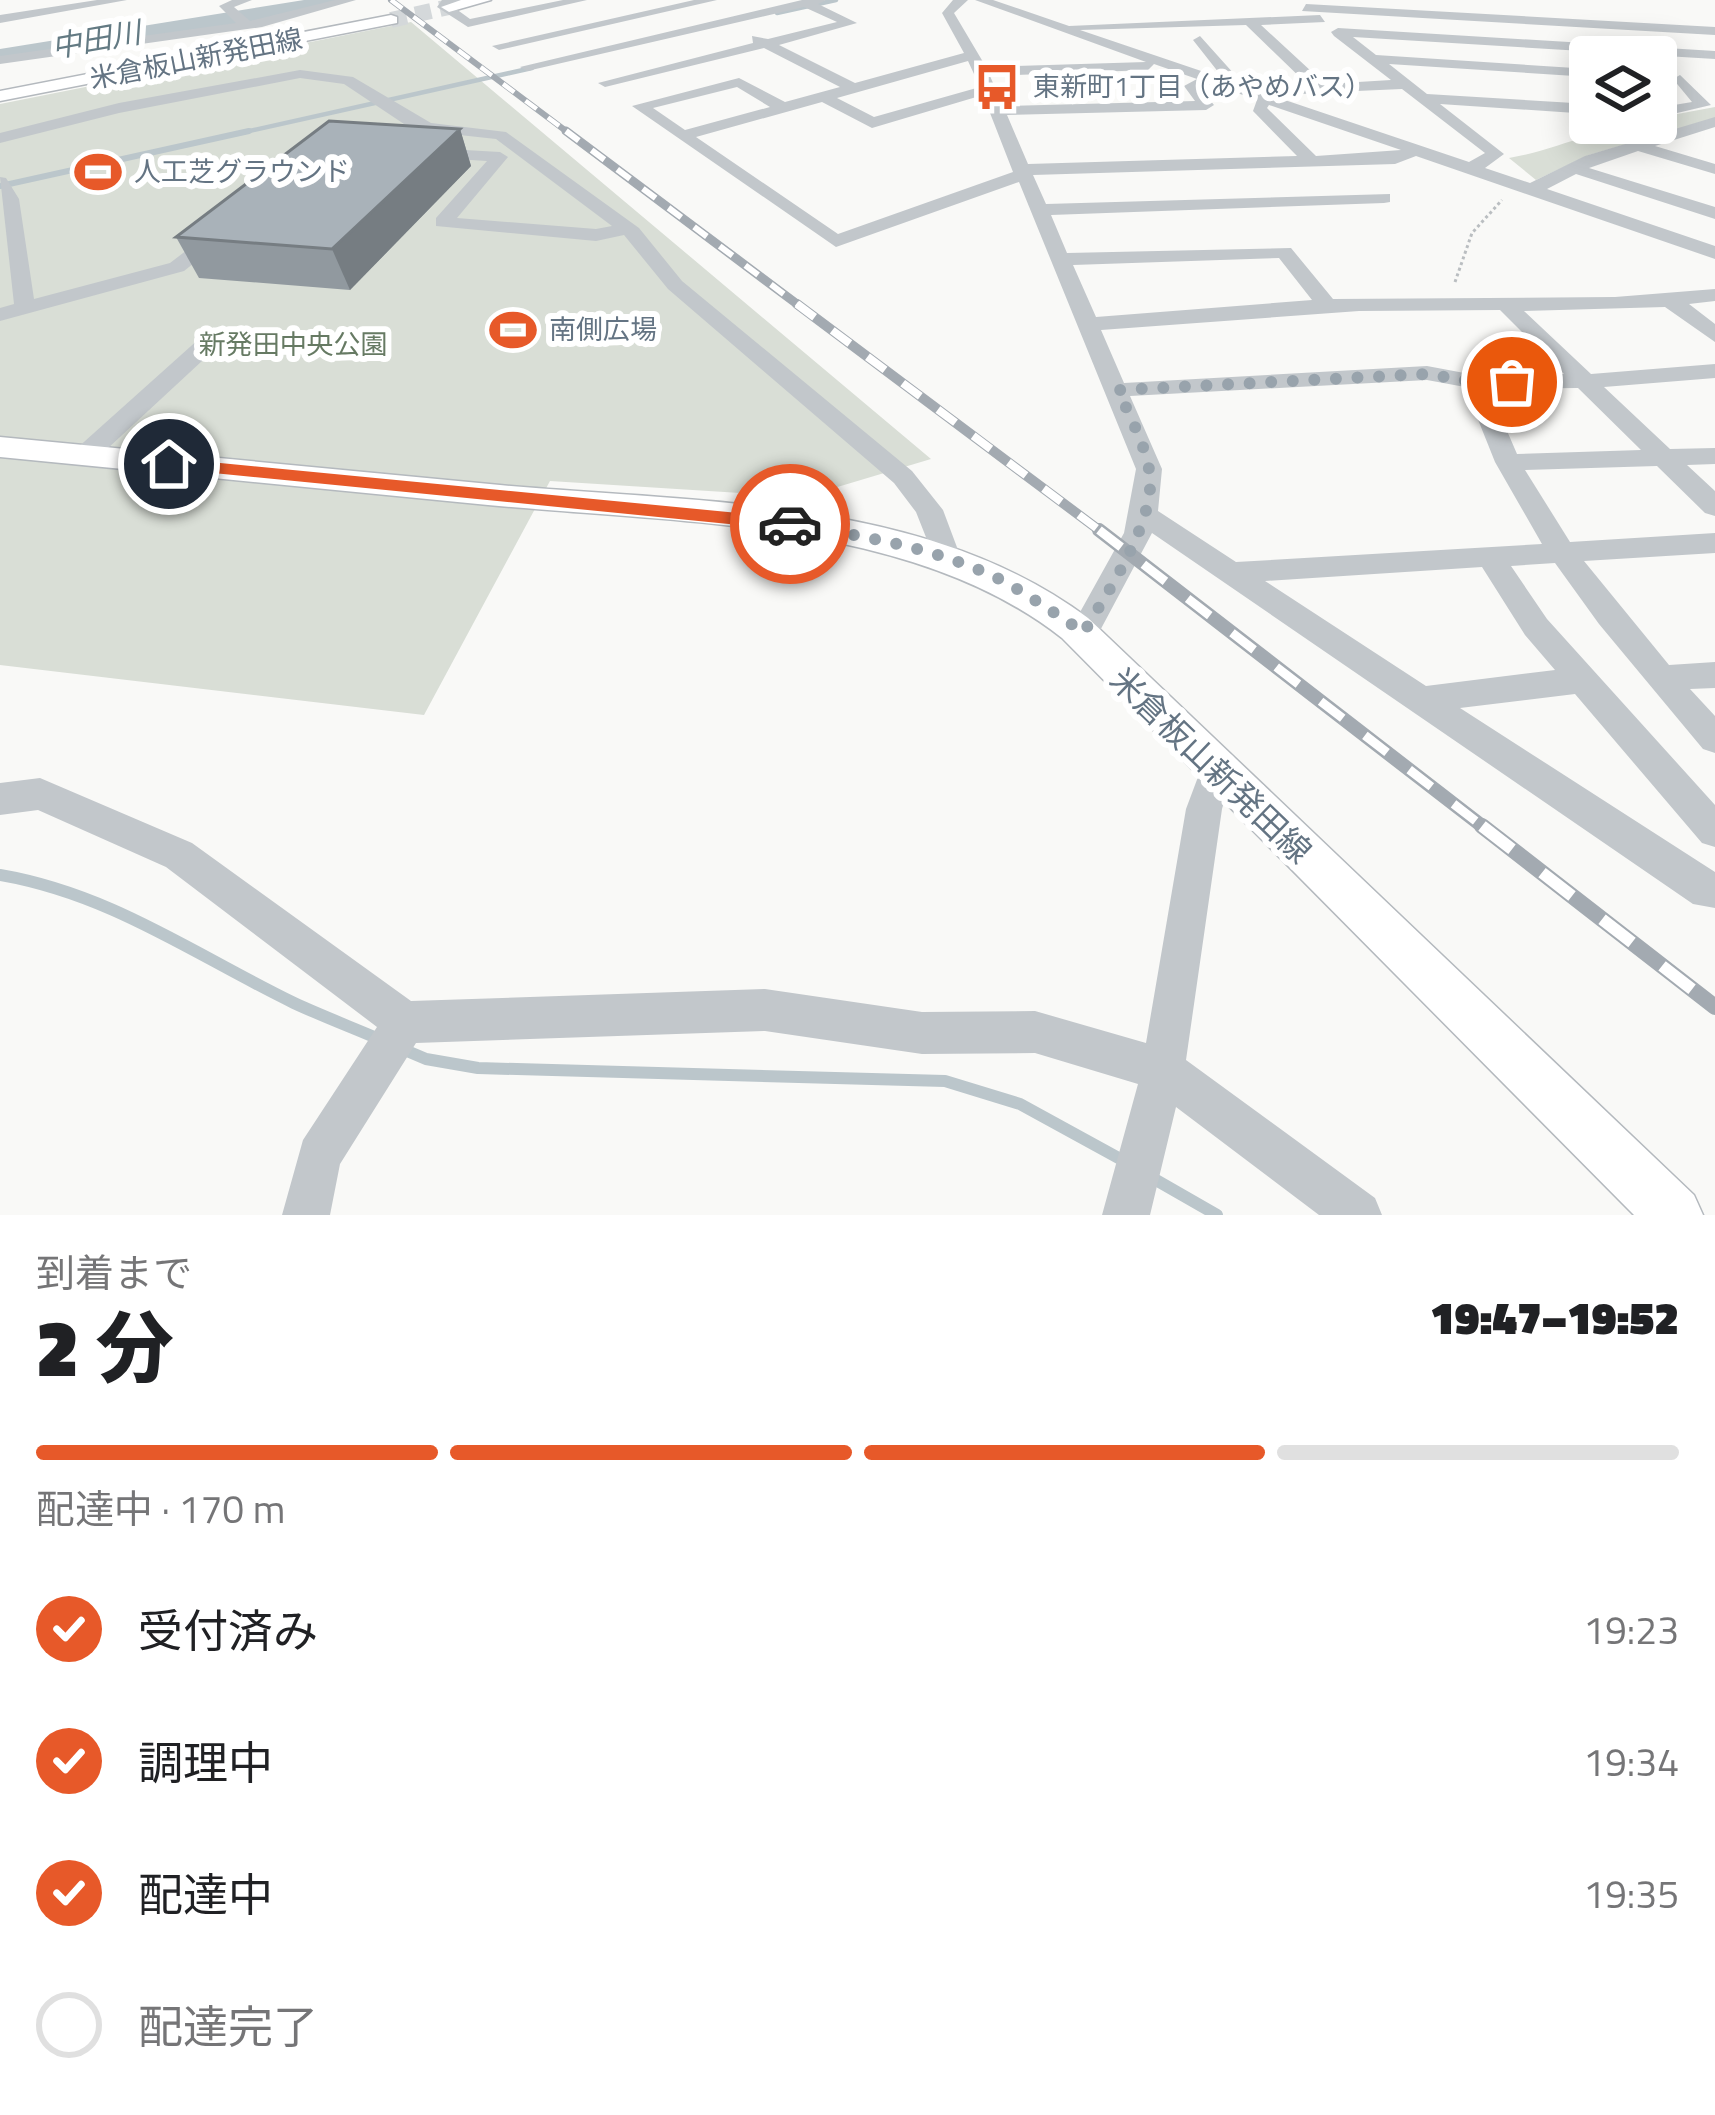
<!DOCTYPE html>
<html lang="ja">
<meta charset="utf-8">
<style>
:root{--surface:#fff;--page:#f6f6f6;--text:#202124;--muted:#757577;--line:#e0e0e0;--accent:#e75929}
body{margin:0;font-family:"Titillium Web","Noto Sans JP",sans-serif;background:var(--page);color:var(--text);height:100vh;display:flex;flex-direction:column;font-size:45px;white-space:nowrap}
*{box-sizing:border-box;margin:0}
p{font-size:39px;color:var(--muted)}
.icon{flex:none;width:66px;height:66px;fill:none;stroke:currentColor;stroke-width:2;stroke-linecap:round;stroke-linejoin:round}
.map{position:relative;height:1215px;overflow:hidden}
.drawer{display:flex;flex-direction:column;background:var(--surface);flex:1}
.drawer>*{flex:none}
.controls{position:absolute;left:1569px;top:36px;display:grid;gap:24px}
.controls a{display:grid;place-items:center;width:108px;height:108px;border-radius:12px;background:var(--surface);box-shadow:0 6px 30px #0003;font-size:60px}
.pin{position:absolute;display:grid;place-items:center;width:102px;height:102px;color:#fff;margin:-51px;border:6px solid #fff;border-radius:50%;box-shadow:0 3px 12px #0007}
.courier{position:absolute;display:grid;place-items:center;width:120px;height:120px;margin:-60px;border:9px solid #e75929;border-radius:50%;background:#fff;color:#222;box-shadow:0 3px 15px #0007}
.headline em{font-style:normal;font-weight:800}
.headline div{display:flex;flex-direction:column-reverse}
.headline{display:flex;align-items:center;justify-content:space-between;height:204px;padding:0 36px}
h1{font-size:78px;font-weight:800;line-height:90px}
.bar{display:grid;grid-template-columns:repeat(4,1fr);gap:18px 12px;align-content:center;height:144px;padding:0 36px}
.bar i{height:15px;border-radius:9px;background:var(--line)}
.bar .current{background:var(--accent)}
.bar p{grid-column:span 4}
ol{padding:0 36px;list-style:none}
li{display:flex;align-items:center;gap:36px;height:132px}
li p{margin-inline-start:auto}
li .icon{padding:12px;border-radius:50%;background:var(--accent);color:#fff;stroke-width:4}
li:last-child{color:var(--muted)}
li i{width:66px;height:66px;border:6px solid var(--line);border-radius:50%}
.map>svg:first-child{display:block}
.green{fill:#d9ded6}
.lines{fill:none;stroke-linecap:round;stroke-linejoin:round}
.stream-far2{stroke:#bbc6cb;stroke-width:4.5}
.stream-far1{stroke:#bbc6cb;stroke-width:6}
.stream{stroke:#bbc6cb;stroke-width:12}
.river{fill:#bbc6cb;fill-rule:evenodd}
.major-tunnel{stroke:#d4d8da;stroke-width:16;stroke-dasharray:16 9;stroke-linecap:butt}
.major-casing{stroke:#b4b9be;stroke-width:3}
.path{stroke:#babec1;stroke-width:3;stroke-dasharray:3 3;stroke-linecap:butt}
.minor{fill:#c2c7cb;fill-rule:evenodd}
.major{fill:#fff;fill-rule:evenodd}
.rail-far4-casing{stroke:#a3aab1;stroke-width:6}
.rail-far3-casing{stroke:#a3aab1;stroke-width:9}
.rail-far2-casing{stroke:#a3aab1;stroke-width:10}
.rail-far1-casing{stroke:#a3aab1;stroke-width:14}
.rail-casing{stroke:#a3aab1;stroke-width:16}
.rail-far4{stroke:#fff;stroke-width:4.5;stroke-dasharray:14;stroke-linecap:butt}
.rail-far3{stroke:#fff;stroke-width:6;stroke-dasharray:16;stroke-linecap:butt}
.rail-far2{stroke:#fff;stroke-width:8;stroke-dasharray:22;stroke-linecap:butt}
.rail-far1{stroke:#fff;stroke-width:9;stroke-dasharray:28;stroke-linecap:butt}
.rail{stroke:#fff;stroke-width:12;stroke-dasharray:38;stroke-linecap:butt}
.wall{fill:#91999f}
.shaded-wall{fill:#767d82}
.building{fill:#a9b2b9;stroke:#767d82;stroke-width:3}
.route{fill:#e75929}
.done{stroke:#98a3ac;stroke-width:12;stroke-dasharray:0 21.6}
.labels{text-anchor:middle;stroke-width:12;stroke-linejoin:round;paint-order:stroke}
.far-street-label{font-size:27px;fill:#647483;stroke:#fff}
.far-poi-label{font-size:27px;fill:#647483;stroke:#fff;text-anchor:start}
.far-park-label{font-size:27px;fill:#667a63;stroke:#fff}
.far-water-label{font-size:30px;font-style:italic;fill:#637a83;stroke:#fff}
.street-label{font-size:33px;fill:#647483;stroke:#fff}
</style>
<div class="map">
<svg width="1715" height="1215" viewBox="0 0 1715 1215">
<rect width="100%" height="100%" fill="#f9f9f7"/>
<g class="green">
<polygon points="411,22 931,459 804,497 550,481 424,715 0,665 0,104"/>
<path d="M 1715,107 L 1715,118 L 1589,155 L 1536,180 L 1509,158 C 1559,150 1606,123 1656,123 L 1656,118 Z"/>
</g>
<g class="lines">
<g class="stream-far2">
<polyline points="777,13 836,0"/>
<polyline points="236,134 532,68"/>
</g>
<polyline class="stream-far1" points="0,186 249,131"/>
<g class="stream">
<path d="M 0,875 C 111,894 195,955 294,1003 C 322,1016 351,1027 379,1039"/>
<polyline points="400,1048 426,1059 478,1068 945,1081 1020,1104 1124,1161"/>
<polyline points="1149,1176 1217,1215"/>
</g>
<polygon class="river" points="304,0 345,0 245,26 0,63 0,49"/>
<polyline class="major-tunnel" points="391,20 449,7"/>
<defs>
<g id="major">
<polygon points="461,0 491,0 449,12 441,7"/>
<polygon points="391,15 397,17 397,23 0,101 0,91"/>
<path d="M 0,437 C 167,453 333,469 500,485 C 695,503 925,496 1088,618 L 1694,1195 L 1703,1215 L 1634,1215 L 1062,638 C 911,519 673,523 488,505 C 325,489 163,473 0,457 Z"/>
</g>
</defs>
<use href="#major" class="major-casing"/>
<polyline class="path" points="1455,282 1472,233 1502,200"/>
<g class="minor">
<polygon points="97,0 127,0 0,23 0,15"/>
<polygon points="232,0 252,0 234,7 250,21 335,0 356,0 262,27 0,64 0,56 236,23 219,6"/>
<polygon points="442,0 467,0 452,6 470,19 563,0 587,0 468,27 437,7"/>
<polygon points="694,0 717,0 499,50 492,46"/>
<path d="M 802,0 L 826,0 L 818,4 L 857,23 L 779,45 L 855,83 L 964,53 L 942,13 L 953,0 L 968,0 L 954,13 L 986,67 L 1146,62 L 975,0 L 993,0 L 1069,26 L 1320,15 L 1325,22 L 1261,25 L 1325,84 L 1391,80 L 1334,36 L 1331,32 L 1338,28 L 1715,51 L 1715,59 L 1353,37 L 1376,55 L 1590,69 L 1590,77 L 1389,64 L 1427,94 L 1590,104 L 1590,114 L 1440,104 L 1504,154 L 1485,168 L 1530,183 L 1585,156 L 1715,117 L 1715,127 L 1655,146 L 1715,164 L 1715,174 L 1638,151 L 1589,168 L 1715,207 L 1715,219 L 1576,174 L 1547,189 L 1715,246 L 1715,259 L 1416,156 L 1395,164 L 1033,175 L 1046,204 L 1390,194 L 1390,202 L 1384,203 L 1051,215 L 1067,253 L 1291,248 L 1333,299 L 1615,297 L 1715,289 L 1715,301 L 1689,304 L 1715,324 L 1715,342 L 1665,307 L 1524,311 L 1591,374 L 1715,364 L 1715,378 L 1604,387 L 1670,449 L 1715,448 L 1715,464 L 1687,465 L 1715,491 L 1715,516 L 1705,513 L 1657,466 L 1525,470 L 1570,542 L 1715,533 L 1715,553 L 1584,561 L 1669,665 L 1715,662 L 1715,688 L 1690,689 L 1715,716 L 1715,753 L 1703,749 L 1599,624 L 1555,563 L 1511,566 L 1547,619 L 1715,805 L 1715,847 L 1702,843 L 1575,694 L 1460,708 L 1715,872 L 1715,908 L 1693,904 L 1152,533 L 1095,640 L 1073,640 L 1069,632 L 1124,533 L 1136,469 L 1019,182 L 836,247 L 632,106 L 739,78 L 785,102 L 840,87 L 764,48 L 605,87 L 598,83 L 753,43 L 752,36 L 768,39 L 837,22 L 804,7 L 527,71 L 520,67 ZM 1246,25 L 1308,85 L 1253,89 L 1227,80 L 1235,75 L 1200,36 L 1193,40 L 1219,73 L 1213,75 L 1080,30 ZM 968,61 L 980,87 L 874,117 L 837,98 ZM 1154,64 L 1197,79 L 1184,86 L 1195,101 L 1003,106 L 990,76 L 1148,70 ZM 1212,84 L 1257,100 L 1253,111 L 1297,156 L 1028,164 L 1007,115 L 1206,110 L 1214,105 L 1200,88 ZM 737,87 L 770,107 L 685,130 L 653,108 ZM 1402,89 L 1485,153 L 1469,162 L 1273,96 L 1317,93 L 1328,100 L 1334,92 ZM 983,95 L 1013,172 L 838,234 L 696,137 L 822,102 L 872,128 ZM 1269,105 L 1401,150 L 1316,156 L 1267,108 ZM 1279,258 L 1312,300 L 1096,317 L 1073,265 ZM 1500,310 L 1564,374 L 1475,375 L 1427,366 L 1124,383 L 1101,330 L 1359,311 ZM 1427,380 L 1465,387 L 1495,462 L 1542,544 L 1236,562 L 1158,511 L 1162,469 L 1130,396 ZM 1578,388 L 1641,450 L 1517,454 L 1489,389 ZM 1482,567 L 1525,635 L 1555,670 L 1426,686 L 1265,581 Z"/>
<polygon points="1306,4 1715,27 1715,35 1302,11"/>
<polygon points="300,70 353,77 431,123 506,132 639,228 682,281 912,471 943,510 961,558 957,565 937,565 916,512 894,483 668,289 624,235 596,241 436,226 436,218 487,161 423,157 421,153 429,148 500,152 508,157 457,218 596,229 612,226 496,139 423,131 404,124 344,84 300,78 119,113 0,143 0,133 119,103"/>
<polygon points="1680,75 1711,105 1656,118 1656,108 1692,102 1673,79"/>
<polygon points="0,177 6,178 19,199 34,299 170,263 212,231 229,235 184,271 0,321 0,308 14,304"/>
<polygon points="208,336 219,343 216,348 93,462 75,462 71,456 75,450 200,338"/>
<polygon points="1216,757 1228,761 1233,772 1222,809 1186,1060 1375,1198 1382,1215 1319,1215 1176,1107 1150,1215 1102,1215 1138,1084 1035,1053 922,1054 765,1031 416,1043 340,1164 330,1215 282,1215 303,1140 377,1027 166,867 38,810 0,815 0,783 40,778 192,843 411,1001 765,989 922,1012 1035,1011 1146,1043 1186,809 1204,761"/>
</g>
<use href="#major" class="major"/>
<defs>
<polyline id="rail-far4" points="391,0 570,134"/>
<polyline id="rail-far3" points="566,131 801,307"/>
<polyline id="rail-far2" points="797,304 1103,533"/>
<polyline id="rail-far1" points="1099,530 1486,829"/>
<polyline id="rail" points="1482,826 1715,1007"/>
</defs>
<use href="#rail-far4" class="rail-far4-casing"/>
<use href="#rail-far3" class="rail-far3-casing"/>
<use href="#rail-far2" class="rail-far2-casing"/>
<use href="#rail-far1" class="rail-far1-casing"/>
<use href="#rail" class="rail-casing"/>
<use href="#rail-far4" class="rail-far4"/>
<use href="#rail-far3" class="rail-far3"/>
<use href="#rail-far2" class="rail-far2"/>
<use href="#rail-far1" class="rail-far1"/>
<use href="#rail" class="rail"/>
</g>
<polygon class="wall" points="460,129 471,166 350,290 199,278 176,237"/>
<polygon class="shaded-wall" points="460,129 471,166 350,290 332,249"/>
<polygon class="building" points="329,121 460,129 332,249 176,237"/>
<polygon class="route" points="169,458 790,518 799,524 790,530 163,468 161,464"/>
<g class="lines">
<path class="done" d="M 790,524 C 863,536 939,548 1005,582 C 1032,597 1058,616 1084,632 C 1108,591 1159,517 1149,469 C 1144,442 1129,415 1118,390 L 1427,374 L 1475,382 L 1512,382"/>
</g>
<defs>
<symbol id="bus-bare" viewBox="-9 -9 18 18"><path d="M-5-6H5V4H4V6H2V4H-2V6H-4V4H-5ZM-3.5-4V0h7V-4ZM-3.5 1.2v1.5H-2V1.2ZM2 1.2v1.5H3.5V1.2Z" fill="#e75929" stroke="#fff" stroke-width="2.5" paint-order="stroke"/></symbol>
<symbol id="stadium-bare" viewBox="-9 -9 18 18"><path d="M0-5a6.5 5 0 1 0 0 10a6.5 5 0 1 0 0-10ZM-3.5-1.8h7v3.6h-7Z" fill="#e75929" stroke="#fff" stroke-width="2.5" paint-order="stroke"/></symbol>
</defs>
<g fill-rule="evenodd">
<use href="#bus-bare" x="964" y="54" width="66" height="66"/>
<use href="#stadium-bare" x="65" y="139" width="66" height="66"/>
<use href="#stadium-bare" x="480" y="297" width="66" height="66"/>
</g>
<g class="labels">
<g class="far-street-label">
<text transform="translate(196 59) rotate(-11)" y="9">米倉板山新発田線</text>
</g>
<g class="far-poi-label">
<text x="1033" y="96">東新町1丁目（あやめバス）</text>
<text x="134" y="181">人工芝グラウンド</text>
<text x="549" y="339">南側広場</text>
</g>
<g class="far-park-label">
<text x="293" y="354">新発田中央公園</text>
</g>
<g class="far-water-label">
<text transform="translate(96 40) rotate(-10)" y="10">中田川</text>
</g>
<g class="street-label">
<text transform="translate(1211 765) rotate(44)" y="12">米倉板山新発田線</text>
</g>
</g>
</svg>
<div class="controls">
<a><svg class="icon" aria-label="layers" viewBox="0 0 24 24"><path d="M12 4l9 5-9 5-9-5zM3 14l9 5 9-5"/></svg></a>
</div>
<div class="pin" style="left:1512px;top:382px;background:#ea580c"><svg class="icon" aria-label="bag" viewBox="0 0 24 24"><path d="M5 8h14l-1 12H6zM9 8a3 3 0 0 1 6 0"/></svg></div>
<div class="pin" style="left:169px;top:464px;background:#1f2937"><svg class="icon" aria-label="home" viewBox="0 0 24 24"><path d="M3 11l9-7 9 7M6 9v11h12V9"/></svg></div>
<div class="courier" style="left:790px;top:524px"><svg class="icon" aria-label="car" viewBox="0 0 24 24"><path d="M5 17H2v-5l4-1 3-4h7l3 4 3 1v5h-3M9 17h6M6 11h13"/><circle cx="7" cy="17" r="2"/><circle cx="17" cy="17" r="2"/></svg></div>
</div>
<section class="drawer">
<div class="headline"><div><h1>2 分</h1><p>到着まで</p></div><em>19:47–19:52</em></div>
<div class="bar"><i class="current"></i><i class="current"></i><i class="current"></i><i></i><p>配達中 · 170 m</p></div>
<ol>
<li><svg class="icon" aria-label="check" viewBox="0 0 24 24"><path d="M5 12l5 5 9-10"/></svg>受付済み<p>19:23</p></li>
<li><svg class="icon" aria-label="check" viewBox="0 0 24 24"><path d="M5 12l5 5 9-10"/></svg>調理中<p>19:34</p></li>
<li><svg class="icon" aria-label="check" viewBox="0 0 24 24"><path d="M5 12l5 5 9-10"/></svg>配達中<p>19:35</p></li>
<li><i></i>配達完了</li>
</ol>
</section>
